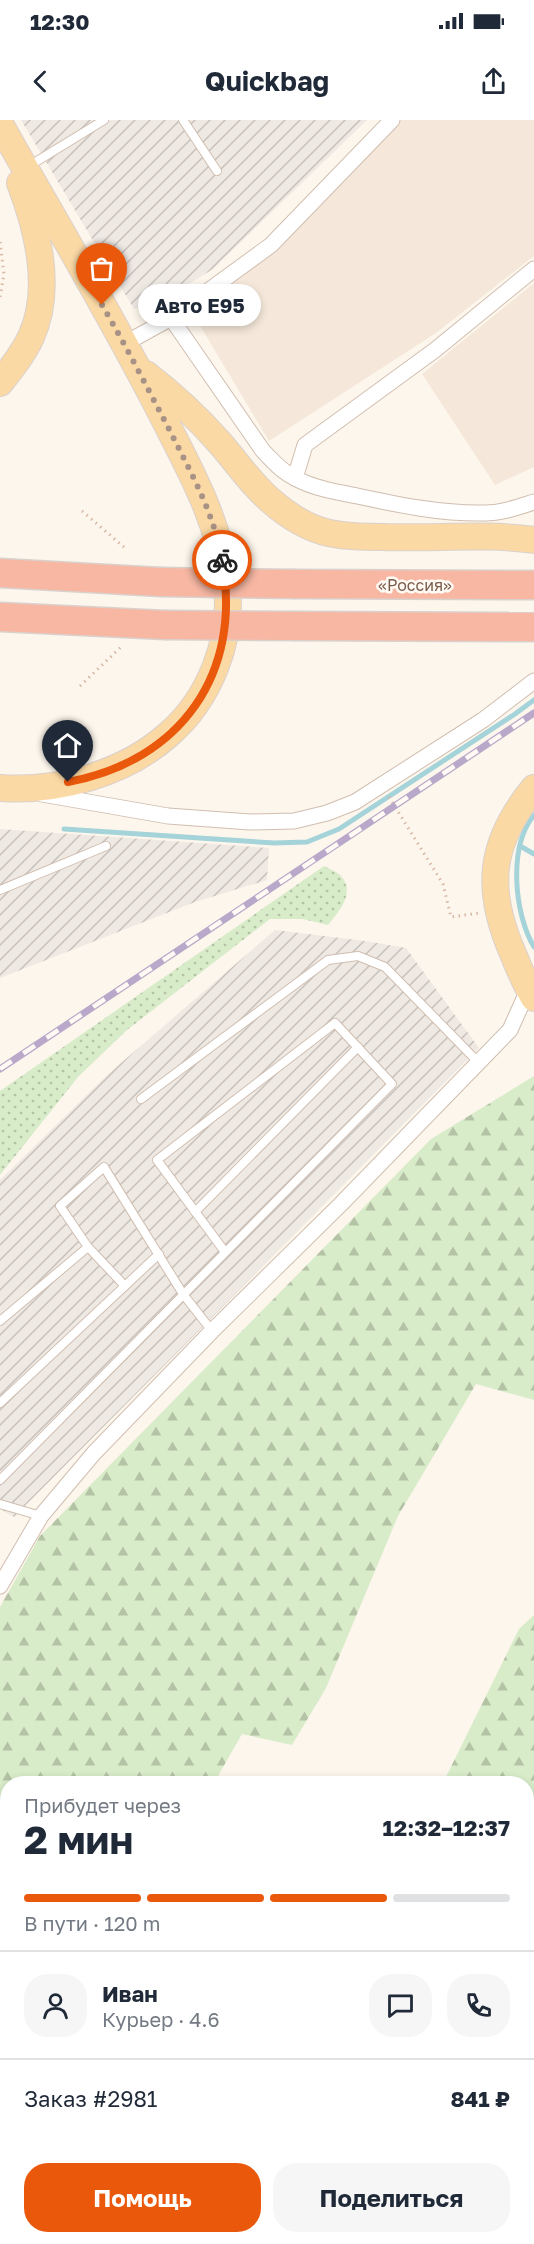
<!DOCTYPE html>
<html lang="ru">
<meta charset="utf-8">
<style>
:root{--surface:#fff;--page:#f6f6f7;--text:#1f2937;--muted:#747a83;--line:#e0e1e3;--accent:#ea580c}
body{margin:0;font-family:"Golos Text",sans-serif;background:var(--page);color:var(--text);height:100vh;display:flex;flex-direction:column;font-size:22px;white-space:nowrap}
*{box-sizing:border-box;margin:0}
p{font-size:20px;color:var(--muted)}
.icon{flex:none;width:33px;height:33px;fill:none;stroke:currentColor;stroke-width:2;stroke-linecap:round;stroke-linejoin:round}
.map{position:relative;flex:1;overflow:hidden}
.panel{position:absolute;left:0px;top:1656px;width:534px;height:468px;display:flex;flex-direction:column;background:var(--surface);border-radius:24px 24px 0 0;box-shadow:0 3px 9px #0003}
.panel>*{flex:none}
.pin{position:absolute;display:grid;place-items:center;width:51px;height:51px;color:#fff;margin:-62px -26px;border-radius:50% 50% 50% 0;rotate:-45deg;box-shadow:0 0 6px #0007}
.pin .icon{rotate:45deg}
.courier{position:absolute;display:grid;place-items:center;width:60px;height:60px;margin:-30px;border:4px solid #ea580c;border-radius:50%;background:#fff;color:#222;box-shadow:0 2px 8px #0007}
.bubble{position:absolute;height:42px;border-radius:21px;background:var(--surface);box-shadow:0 3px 9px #0003;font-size:20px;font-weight:700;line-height:42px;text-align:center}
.head em{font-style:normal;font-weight:700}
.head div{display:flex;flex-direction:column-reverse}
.head{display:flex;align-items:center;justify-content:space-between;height:102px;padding:0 24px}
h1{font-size:39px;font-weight:700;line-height:45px}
.bar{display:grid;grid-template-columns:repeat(4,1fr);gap:9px 6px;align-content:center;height:72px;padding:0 24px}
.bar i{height:8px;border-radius:4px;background:var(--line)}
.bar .current{background:var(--accent)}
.bar p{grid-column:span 4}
.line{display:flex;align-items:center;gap:15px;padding:0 24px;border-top:2px solid var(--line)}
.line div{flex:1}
.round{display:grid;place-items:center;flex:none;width:63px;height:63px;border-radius:24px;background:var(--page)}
.button{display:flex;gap:12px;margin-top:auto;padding:12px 24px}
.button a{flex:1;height:69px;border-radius:24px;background:var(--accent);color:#fff;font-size:24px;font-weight:700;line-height:69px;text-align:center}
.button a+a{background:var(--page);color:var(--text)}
.status{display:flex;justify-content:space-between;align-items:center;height:42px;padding:0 30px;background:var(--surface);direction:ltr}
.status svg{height:16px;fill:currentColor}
header{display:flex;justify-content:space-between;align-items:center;height:78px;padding:0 24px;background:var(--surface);font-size:27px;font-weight:700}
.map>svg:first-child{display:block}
.residential{fill:#f5e8da}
.industrial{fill:url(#industrial-furrows)}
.grass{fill:url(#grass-dots)}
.forest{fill:url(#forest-firs)}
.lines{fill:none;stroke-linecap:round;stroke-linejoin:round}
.stream{stroke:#a5d3da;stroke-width:5}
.lane-casing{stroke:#d1beb0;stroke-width:10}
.street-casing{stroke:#d1beb0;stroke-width:17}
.primary-casing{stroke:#dad1cd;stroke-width:28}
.highway-casing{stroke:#dad1cd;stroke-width:31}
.path{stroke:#d9b8a5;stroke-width:3;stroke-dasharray:1.5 4.5;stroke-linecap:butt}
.lane{stroke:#fff;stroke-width:8}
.street{stroke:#fff;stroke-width:15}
.primary{stroke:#fbd9a5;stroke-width:26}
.highway{stroke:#f7b7a3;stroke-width:28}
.rail-casing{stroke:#b9a8c9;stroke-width:7}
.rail{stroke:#fffaf3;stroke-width:4.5;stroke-dasharray:14;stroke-linecap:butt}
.highway-bridge-casing{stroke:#dad1cd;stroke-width:31;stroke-linecap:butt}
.highway-bridge{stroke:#f7b7a3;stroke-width:28}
.done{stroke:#a89285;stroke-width:6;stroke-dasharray:0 10.8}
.route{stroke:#ea580c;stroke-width:8}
.labels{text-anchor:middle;stroke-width:5;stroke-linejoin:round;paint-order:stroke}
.street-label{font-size:16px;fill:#7a5c4d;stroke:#fffaf3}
</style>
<div class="status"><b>12:30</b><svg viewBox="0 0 49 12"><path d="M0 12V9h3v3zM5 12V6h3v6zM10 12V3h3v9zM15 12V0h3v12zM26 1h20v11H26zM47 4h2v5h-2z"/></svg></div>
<header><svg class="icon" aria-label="back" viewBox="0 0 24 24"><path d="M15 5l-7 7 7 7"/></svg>Quickbag<svg class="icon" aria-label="share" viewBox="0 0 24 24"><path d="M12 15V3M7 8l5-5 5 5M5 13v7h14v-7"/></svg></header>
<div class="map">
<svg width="534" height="2124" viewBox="0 0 534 2124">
<defs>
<pattern id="industrial-furrows" width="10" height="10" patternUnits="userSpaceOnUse" patternTransform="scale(1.5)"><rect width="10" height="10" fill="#efe9e4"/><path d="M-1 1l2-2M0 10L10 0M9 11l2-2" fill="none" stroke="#c7c0bb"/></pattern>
<pattern id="grass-dots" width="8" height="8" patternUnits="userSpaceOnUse" patternTransform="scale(1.5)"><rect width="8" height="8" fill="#d8ecc9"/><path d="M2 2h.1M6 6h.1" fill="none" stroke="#b4c2a5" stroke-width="1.8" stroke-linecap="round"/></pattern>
<pattern id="forest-firs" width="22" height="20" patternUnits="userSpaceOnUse" patternTransform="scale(1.5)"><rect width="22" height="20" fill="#d8ecc9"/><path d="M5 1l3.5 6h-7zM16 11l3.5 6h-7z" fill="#b4c2a5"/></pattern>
</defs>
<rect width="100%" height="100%" fill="#fdf6ec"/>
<g class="residential">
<polygon points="400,0 534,0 534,136 436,213 269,321 190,189 236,160 320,82"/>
<polygon points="534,163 534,347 495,365 422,254"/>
</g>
<g class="industrial">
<polygon points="21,0 367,0 213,149 158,183 134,189"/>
<polygon points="0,709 269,728 267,760 195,782 0,858"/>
<polygon points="275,810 365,821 406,828 479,928 14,1397 0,1389 0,1060 106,956"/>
</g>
<path class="grass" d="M 324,746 C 329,749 338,752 341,756 C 356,773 339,791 328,805 L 303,799 L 270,799 L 127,910 L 78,957 L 0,1055 L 0,971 Z"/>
<g class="forest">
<polygon points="534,956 534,1280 476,1264 398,1396 326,1568 292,1625 242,1614 214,1663 8,1664 8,1993 0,2004 0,1487 40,1416 431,1019"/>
<polygon points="534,1495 534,2124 237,2124 245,2116 526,2116 526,1664 443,1663 519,1509"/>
</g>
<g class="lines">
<g class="stream">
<path d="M 534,695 C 508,727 514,793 534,827"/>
<polyline points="64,709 274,723 307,722 339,709 515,594 534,580"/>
<polyline points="520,726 534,734"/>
</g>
<defs>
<g id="lane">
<polyline points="183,0 217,51"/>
<polyline points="29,46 104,0"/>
<polyline points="0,770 106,726"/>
<polyline points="141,979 328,840 358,836 385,847 478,942"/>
<polyline points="195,1092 358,927"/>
<polyline points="125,1166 88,1127 60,1086 104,1047 183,1174 212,1211"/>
<polyline points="0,1201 88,1127"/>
<polyline points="0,1283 159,1134"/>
<polyline points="0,1360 392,964 335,903 157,1040 225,1132"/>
<polyline points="0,1384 41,1396"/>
</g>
<g id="street">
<path d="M 171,198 L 263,331 C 273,341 282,352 295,358 C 313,368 336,372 357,376 C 399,385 442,394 485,393 C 502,393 518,387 534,382"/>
<polyline points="124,224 171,198 271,125 392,0"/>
<polyline points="295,358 305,325 435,230 534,149"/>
<polyline points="42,674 168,696 250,702 294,701 327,693 355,682 483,600 534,561"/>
<polyline points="0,1466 41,1396 94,1333 212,1211 341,1084 510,910 528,870"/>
</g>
<g id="primary">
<path d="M 0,4 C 54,100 111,195 161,293 C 189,348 220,402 227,465 C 233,519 210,579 168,615 C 124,654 58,672 0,668"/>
<path d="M 146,254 C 172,274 197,297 219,322 C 236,341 250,363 270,380 C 287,395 307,408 329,413 C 347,417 366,417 384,417 C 433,419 485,413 534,420"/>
<path d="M 0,263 C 12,248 23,234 31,217 C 53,169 38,110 20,63"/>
<path d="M 534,668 C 488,724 485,771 514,836 C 520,851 526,865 534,878"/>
</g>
<g id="highway">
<polyline points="0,453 161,462"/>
<polyline points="295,464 534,465"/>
<polyline points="0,497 165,505"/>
<polyline points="297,506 534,507"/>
</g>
</defs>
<use href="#lane" class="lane-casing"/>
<use href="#street" class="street-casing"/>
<use href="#primary" class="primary-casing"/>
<use href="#highway" class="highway-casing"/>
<g class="path">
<polyline points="0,122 4,154 0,177"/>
<polyline points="82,391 125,428"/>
<polyline points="80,566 121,527"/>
<polyline points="389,677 443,764 451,797 479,793"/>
</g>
<use href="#lane" class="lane"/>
<use href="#street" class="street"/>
<use href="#primary" class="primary"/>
<use href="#highway" class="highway"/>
<defs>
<polyline id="rail" points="0,949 534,593"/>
</defs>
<use href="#rail" class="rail-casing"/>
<use href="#rail" class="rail"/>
<defs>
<g id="highway-bridge">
<polyline points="161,462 295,464"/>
<polyline points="165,505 297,506"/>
</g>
</defs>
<use href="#highway-bridge" class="highway-bridge-casing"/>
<use href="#highway-bridge" class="highway-bridge"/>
</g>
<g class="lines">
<path class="done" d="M 102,185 C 126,226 148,269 170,311 C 191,353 214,393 222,440"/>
<path class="route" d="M 68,662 C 181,641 243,553 222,440"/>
</g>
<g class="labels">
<g class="street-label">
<text x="415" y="471">«Россия»</text>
</g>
</g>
</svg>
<div class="pin" style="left:102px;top:185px;background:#ea580c"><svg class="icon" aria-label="bag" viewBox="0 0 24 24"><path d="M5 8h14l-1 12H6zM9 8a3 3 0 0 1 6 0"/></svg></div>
<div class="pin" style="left:68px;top:662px;background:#1f2937"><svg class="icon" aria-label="home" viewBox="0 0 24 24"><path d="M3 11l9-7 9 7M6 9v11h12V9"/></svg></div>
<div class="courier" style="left:222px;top:440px"><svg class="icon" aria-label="bike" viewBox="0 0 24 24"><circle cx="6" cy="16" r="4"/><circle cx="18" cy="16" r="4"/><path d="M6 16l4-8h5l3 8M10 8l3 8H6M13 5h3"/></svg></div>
<div class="bubble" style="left:138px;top:164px;width:123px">Авто E95</div>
<section class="panel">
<div class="head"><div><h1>2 мин</h1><p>Прибудет через</p></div><em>12:32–12:37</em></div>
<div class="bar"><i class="current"></i><i class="current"></i><i class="current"></i><i></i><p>В пути · 120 m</p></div>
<div class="line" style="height:108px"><a class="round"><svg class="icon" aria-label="person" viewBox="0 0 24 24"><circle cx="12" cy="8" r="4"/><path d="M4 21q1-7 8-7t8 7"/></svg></a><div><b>Иван</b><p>Курьер · 4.6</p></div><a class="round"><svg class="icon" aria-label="chat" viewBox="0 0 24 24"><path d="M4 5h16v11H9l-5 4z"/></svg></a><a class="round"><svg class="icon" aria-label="phone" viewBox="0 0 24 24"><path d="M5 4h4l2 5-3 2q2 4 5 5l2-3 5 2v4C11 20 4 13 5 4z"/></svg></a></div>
<div class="line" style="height:78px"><div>Заказ #2981</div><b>841 ₽</b></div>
<div class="button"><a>Помощь</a><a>Поделиться</a></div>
</section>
</div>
